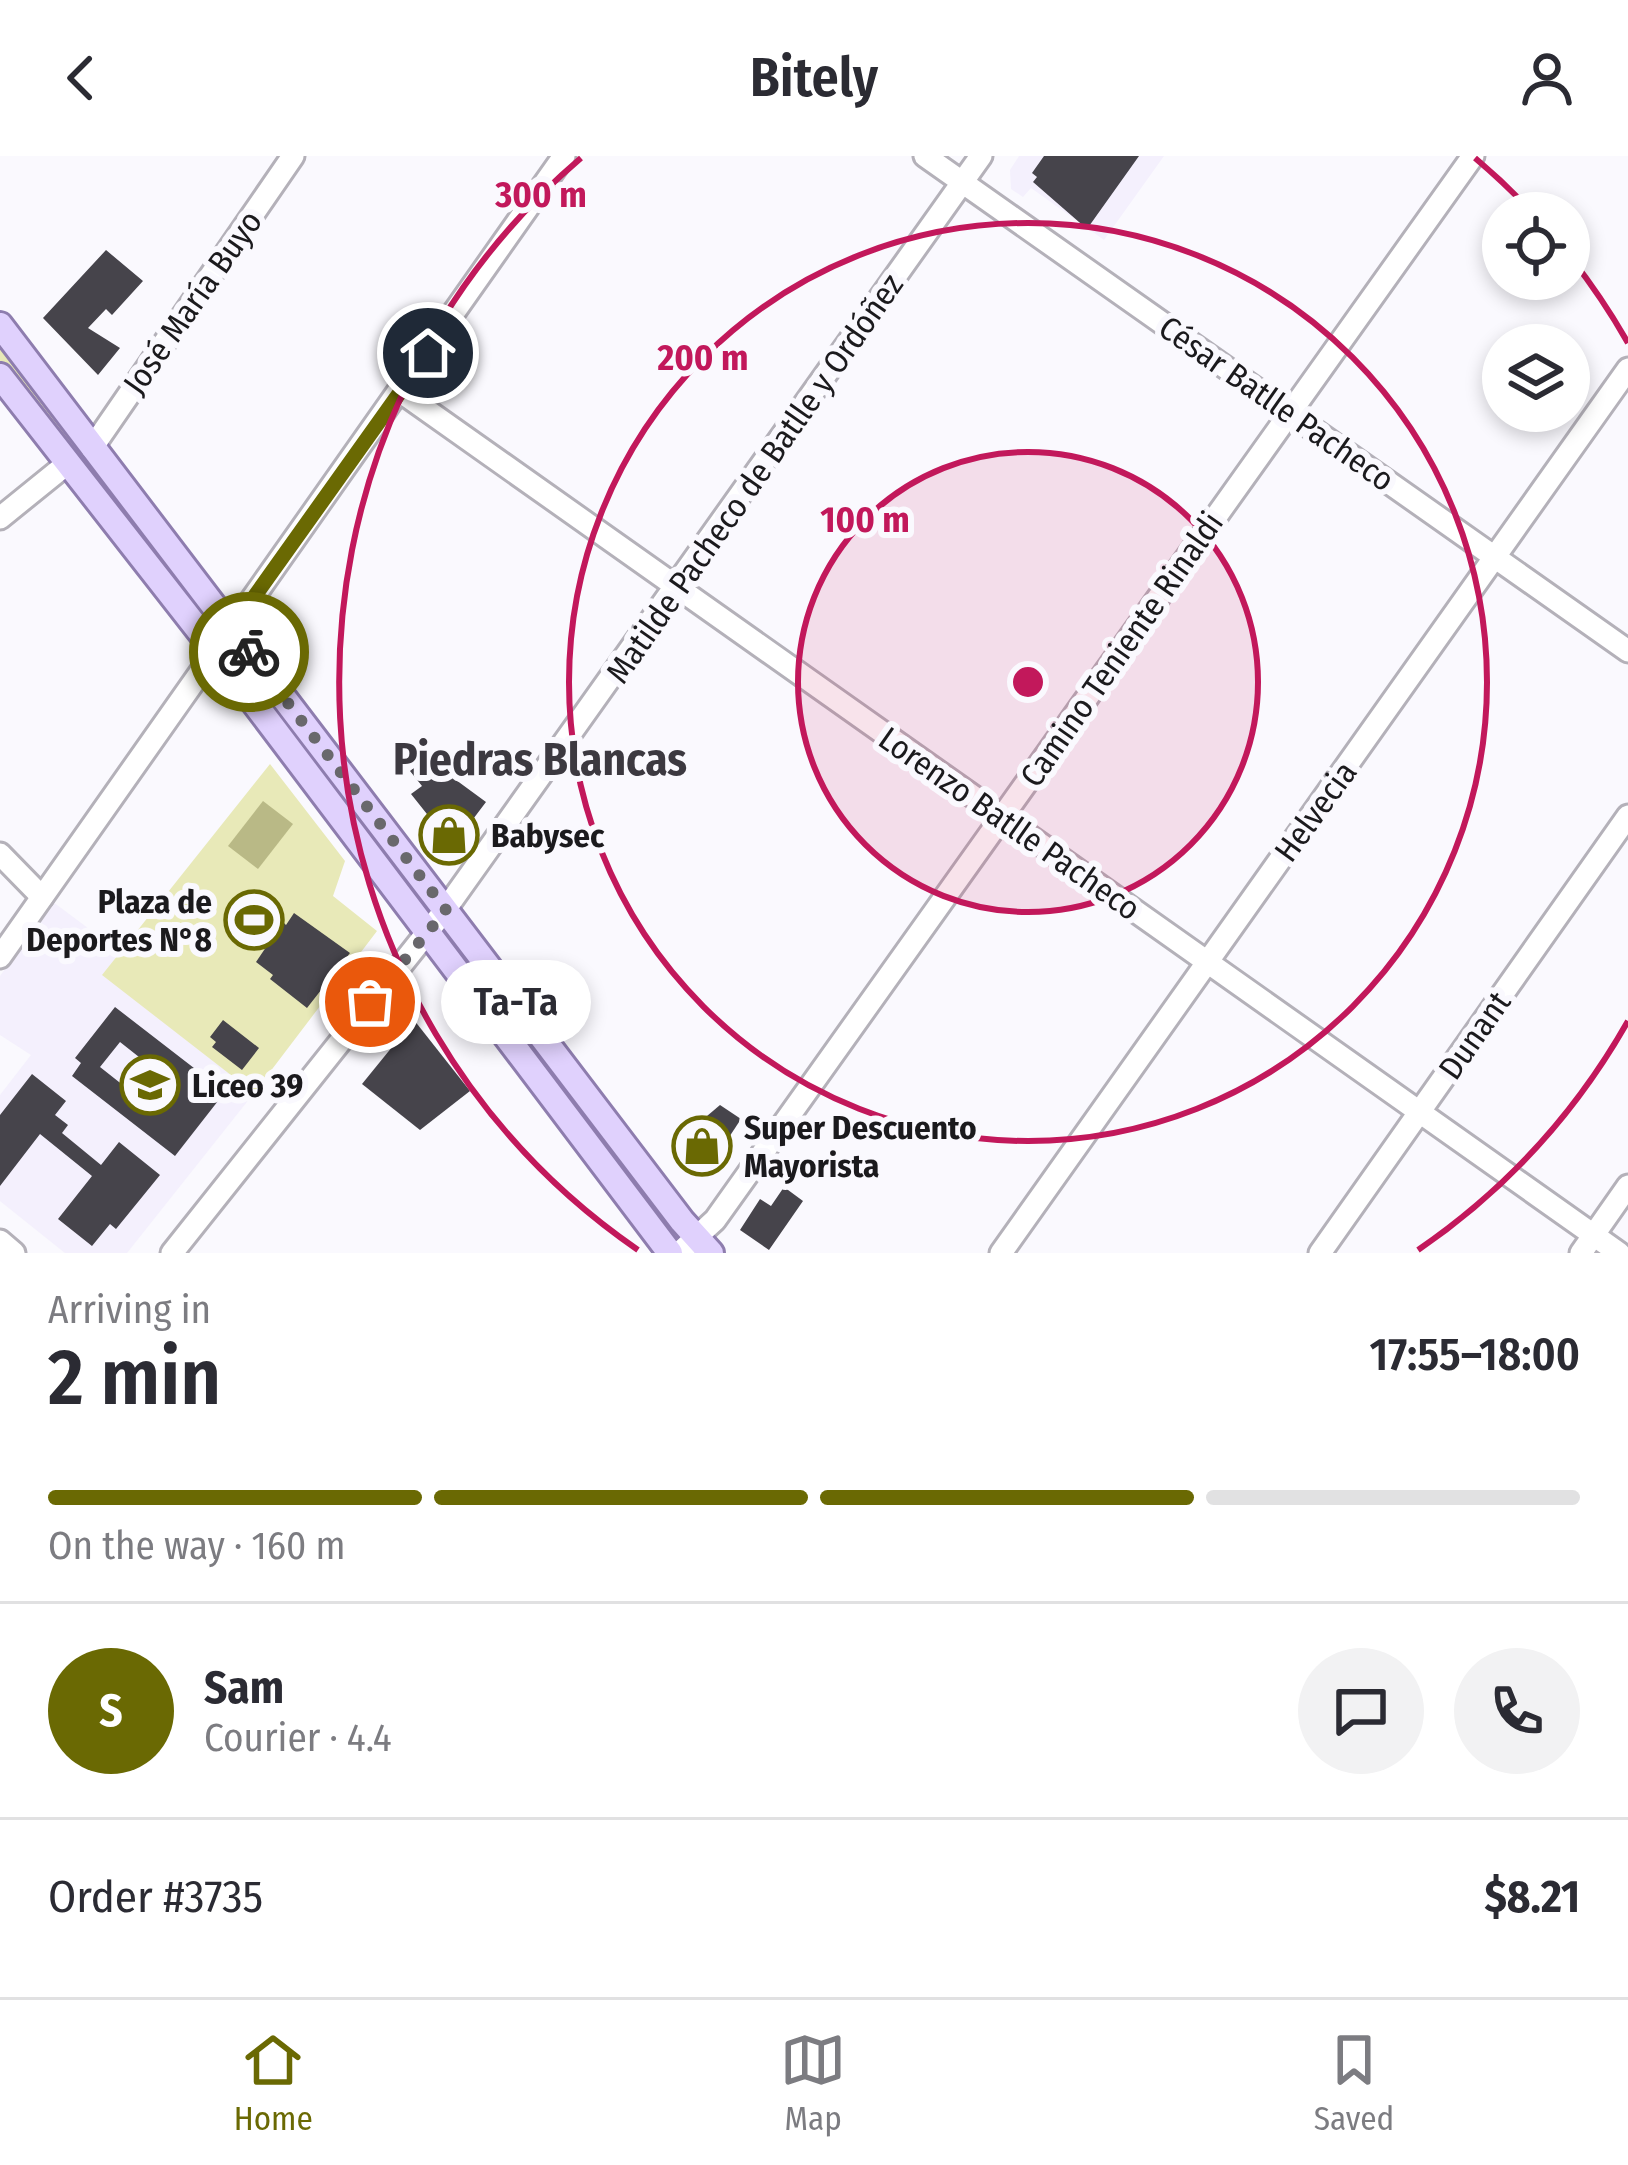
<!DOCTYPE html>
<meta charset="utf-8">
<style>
:root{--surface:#fff;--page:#f2f2f3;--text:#2b2b33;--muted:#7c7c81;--line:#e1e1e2;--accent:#6a6903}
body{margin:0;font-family:"Fira Sans Condensed",sans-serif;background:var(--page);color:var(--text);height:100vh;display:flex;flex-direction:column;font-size:45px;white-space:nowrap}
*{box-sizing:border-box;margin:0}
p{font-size:39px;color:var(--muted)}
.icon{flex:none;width:66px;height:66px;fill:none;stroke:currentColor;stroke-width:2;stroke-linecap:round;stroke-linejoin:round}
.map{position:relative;height:1097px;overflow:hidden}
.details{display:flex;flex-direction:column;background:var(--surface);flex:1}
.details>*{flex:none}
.controls{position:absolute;left:1482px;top:36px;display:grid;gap:24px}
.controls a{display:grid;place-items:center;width:108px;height:108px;border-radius:50%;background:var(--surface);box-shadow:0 6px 18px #0003;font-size:60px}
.pin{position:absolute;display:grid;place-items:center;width:102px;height:102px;color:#fff;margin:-51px;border:6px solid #fff;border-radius:50%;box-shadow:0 3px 12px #0007}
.courier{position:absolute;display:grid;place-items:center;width:120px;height:120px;margin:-60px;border:9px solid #6a6903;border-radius:50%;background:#fff;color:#222;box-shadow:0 3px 15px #0007}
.bubble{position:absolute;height:84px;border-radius:42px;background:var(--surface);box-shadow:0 6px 18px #0003;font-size:39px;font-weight:600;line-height:84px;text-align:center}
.overview em{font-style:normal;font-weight:600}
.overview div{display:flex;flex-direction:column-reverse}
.overview{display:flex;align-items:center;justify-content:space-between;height:204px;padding:0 48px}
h1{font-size:78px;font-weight:600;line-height:90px}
.bar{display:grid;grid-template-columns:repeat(4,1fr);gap:18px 12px;align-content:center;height:144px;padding:0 48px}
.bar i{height:15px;border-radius:9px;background:var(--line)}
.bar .on{background:var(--accent)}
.bar p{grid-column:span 4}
.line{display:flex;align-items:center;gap:30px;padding:0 48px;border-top:3px solid var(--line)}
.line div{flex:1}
.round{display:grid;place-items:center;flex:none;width:126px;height:126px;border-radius:63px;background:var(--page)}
header{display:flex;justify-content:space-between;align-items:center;height:156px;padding:0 48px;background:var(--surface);font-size:54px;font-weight:600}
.tabs{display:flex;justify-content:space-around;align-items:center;height:168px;border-top:3px solid var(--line);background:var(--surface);font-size:33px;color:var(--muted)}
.tabs a{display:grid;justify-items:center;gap:6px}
.tabs .on{color:var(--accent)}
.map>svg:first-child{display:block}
.built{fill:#f4f0fd}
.green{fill:#e8e9b8}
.water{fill:#b9b986}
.building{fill:#46444b;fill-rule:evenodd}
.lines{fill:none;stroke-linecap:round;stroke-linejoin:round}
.minor-casing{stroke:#b4b1b9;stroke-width:27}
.major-casing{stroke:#8e7dae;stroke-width:30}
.minor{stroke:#fff;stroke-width:21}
.major{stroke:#e0d1fd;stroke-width:24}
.done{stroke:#69686c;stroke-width:12;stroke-dasharray:0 21.6}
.route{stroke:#6a6903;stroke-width:15}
.ring{fill:none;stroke:#c2185b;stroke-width:6}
.labels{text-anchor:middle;stroke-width:12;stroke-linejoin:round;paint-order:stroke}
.street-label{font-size:33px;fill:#1b1a1d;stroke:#faf9fe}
.poi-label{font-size:33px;font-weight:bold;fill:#1b1a1d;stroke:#faf9fe;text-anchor:start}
.district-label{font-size:45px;font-weight:bold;fill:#3c3940;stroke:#faf9fe}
.centre{fill:#c2185b;stroke:#faf9fe;stroke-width:6}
.ring-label{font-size:36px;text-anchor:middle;font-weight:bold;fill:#c2185b;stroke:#faf9fe;stroke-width:12;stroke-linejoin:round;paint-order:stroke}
</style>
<header><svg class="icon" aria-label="back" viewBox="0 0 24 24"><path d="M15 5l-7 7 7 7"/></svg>Bitely<svg class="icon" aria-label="person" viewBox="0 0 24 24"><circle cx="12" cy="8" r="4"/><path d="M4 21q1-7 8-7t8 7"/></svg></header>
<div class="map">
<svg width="1628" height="1097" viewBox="0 0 1628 1097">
<rect width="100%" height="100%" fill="#faf9fe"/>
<g class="built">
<polygon points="1019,0 1164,0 1104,84 1031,32 1023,41 1011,33 1010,14"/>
<polygon points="53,746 120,796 103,819 254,937 127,1097 65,1097 0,1045 0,939 31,899 0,879 0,820"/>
</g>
<g class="green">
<polygon points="0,178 216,471 210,476 0,211"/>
<polygon points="233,485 431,753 426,758 226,490"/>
<polygon points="270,608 345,705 333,740 377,775 254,937 102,819"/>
<polygon points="450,776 669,1063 666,1067 659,1067 441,783"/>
</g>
<polygon class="water" points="263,645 293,668 258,713 228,690"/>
<g class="building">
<polygon points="1044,0 1139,0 1087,73 1033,26 1037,21 1032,17"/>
<polygon points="106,94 143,125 112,159 106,153 88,172 120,192 98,219 43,162"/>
<polygon points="426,602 486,646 458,683 450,687 411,638 422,630 410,615"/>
<polygon points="294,757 350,797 307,852 270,823 273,819 256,806 283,766 286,769"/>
<path d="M 115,851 L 225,936 L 175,1000 L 72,920 L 81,907 L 75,902 ZM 120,886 L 158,916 L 138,941 L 100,911 Z"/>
<polygon points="223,864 259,892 242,914 212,891 216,886 210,881"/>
<polygon points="414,864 470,935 420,974 362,928"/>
<polygon points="32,918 66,945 55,959 68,969 62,977 101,1009 119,986 160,1019 116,1073 110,1068 92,1090 58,1063 92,1020 40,978 0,1030 0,959"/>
<polygon points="720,949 741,963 712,1007 687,977"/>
<polygon points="784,1031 803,1045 769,1094 740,1074 760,1043 771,1050"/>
</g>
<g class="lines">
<defs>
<g id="minor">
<polyline points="925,0 1628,495"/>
<polyline points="401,236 1619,1097"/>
<polyline points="92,292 293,0"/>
<polyline points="0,362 68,307"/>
<polyline points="0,698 42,741"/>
<polyline points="0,801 564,0"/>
<polyline points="0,1085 14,1097"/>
<polyline points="172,1097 445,754 981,0"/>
<polyline points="679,1097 715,1064 1473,0"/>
<polyline points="1001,1097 1628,213"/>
<polyline points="1320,1097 1628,660"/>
<polyline points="1581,1097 1628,1030"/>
</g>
<g id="major">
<polyline points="0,169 682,1065 711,1097"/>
<polyline points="0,220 215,495 670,1097"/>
</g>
</defs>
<use href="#minor" class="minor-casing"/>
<use href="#major" class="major-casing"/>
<use href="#minor" class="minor"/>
<use href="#major" class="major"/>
</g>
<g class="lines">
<polyline class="done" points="249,496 446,754 370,846"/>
<polyline class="route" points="249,496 232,472 428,197"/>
</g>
<circle cx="1028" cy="526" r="230" fill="#c2185b" fill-opacity=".12"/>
<g class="ring">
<circle cx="1028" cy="526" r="230"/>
<circle cx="1028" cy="526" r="459"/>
<path d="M1628 865A689 689 0 0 1 1418 1094M638 1094A689 689 0 0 1 581 2M1475 2A689 689 0 0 1 1532 56M1571 102A689 689 0 0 1 1628 187"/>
</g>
<defs>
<symbol id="shop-ring" viewBox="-11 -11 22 22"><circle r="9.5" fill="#faf9fe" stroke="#6a6903" stroke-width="1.5"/><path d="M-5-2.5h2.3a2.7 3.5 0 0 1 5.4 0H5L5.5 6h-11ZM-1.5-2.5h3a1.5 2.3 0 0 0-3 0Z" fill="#6a6903"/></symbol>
<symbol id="stadium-ring" viewBox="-11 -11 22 22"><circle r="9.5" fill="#faf9fe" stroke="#6a6903" stroke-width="1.5"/><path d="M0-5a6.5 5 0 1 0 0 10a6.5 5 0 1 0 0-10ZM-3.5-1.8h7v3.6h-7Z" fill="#6a6903"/></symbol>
<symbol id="school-ring" viewBox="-11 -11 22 22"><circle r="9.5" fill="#faf9fe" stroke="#6a6903" stroke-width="1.5"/><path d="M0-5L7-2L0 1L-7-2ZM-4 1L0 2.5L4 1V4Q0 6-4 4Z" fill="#6a6903"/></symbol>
</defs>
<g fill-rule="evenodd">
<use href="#shop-ring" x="416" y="646" width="66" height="66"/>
<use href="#stadium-ring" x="221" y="731" width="66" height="66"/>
<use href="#school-ring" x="117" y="896" width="66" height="66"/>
<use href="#shop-ring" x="669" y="957" width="66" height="66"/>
</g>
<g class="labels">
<g class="street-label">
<text transform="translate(192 146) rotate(-55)" y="12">José María Buyo</text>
<text transform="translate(1277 247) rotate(35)" y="12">César Batlle Pacheco</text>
<text transform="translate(754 322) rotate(-55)" y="12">Matilde Pacheco de Batlle y Ordóñez</text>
<text transform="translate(1121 493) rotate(-55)" y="12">Camino Teniente Rinaldi</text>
<text transform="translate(1315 655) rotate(-54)" y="12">Helvecia</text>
<text transform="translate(1010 667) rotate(35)" y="12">Lorenzo Batlle Pacheco</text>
<text transform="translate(1474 879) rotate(-55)" y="12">Dunant</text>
</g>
<g class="poi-label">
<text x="491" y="691">Babysec</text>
<text x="212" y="757" text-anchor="end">Plaza de<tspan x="212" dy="38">Deportes N°8</tspan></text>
<text x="192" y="941">Liceo 39</text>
<text x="744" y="983">Super Descuento<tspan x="744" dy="38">Mayorista</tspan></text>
</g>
<g class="district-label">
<text x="540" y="619">Piedras Blancas</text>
</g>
</g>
<circle cx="1028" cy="526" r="18" class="centre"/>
<g class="ring-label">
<text x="541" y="51">300 m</text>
<text x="703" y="214">200 m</text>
<text x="865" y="376">100 m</text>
</g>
</svg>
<div class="controls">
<a><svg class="icon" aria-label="locate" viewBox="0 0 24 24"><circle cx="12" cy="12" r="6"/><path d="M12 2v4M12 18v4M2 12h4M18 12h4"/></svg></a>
<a><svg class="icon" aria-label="layers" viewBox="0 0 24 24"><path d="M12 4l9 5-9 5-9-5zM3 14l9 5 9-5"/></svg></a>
</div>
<div class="pin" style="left:370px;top:846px;background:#ea580c"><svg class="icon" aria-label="bag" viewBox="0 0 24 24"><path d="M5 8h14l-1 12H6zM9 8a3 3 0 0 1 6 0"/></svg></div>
<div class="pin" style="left:428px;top:197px;background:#1f2937"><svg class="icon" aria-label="home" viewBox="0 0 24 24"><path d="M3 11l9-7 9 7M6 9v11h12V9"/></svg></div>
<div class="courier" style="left:249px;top:496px"><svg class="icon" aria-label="bike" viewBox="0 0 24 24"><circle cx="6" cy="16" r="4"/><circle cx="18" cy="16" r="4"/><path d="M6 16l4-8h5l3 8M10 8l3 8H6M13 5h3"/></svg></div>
<div class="bubble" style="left:441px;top:804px;width:150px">Ta-Ta</div>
</div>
<section class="details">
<div class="overview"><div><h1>2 min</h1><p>Arriving in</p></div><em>17:55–18:00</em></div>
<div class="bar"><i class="on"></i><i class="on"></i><i class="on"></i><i></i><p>On the way · 160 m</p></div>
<div class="line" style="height:216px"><b class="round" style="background:var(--accent);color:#fff">S</b><div><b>Sam</b><p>Courier · 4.4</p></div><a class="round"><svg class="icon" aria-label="chat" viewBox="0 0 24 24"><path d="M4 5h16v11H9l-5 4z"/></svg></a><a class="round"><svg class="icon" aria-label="phone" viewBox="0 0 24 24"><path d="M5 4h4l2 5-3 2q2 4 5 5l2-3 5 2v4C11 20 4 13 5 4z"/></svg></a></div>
<div class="line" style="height:156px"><div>Order #3735</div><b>$8.21</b></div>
</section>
<nav class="tabs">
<a class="on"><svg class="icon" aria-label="home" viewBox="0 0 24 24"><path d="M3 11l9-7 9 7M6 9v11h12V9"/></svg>Home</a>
<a><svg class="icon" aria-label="map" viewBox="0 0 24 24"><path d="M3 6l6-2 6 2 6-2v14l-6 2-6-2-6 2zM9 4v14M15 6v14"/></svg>Map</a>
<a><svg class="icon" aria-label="saved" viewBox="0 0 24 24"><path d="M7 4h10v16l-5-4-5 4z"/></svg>Saved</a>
</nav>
